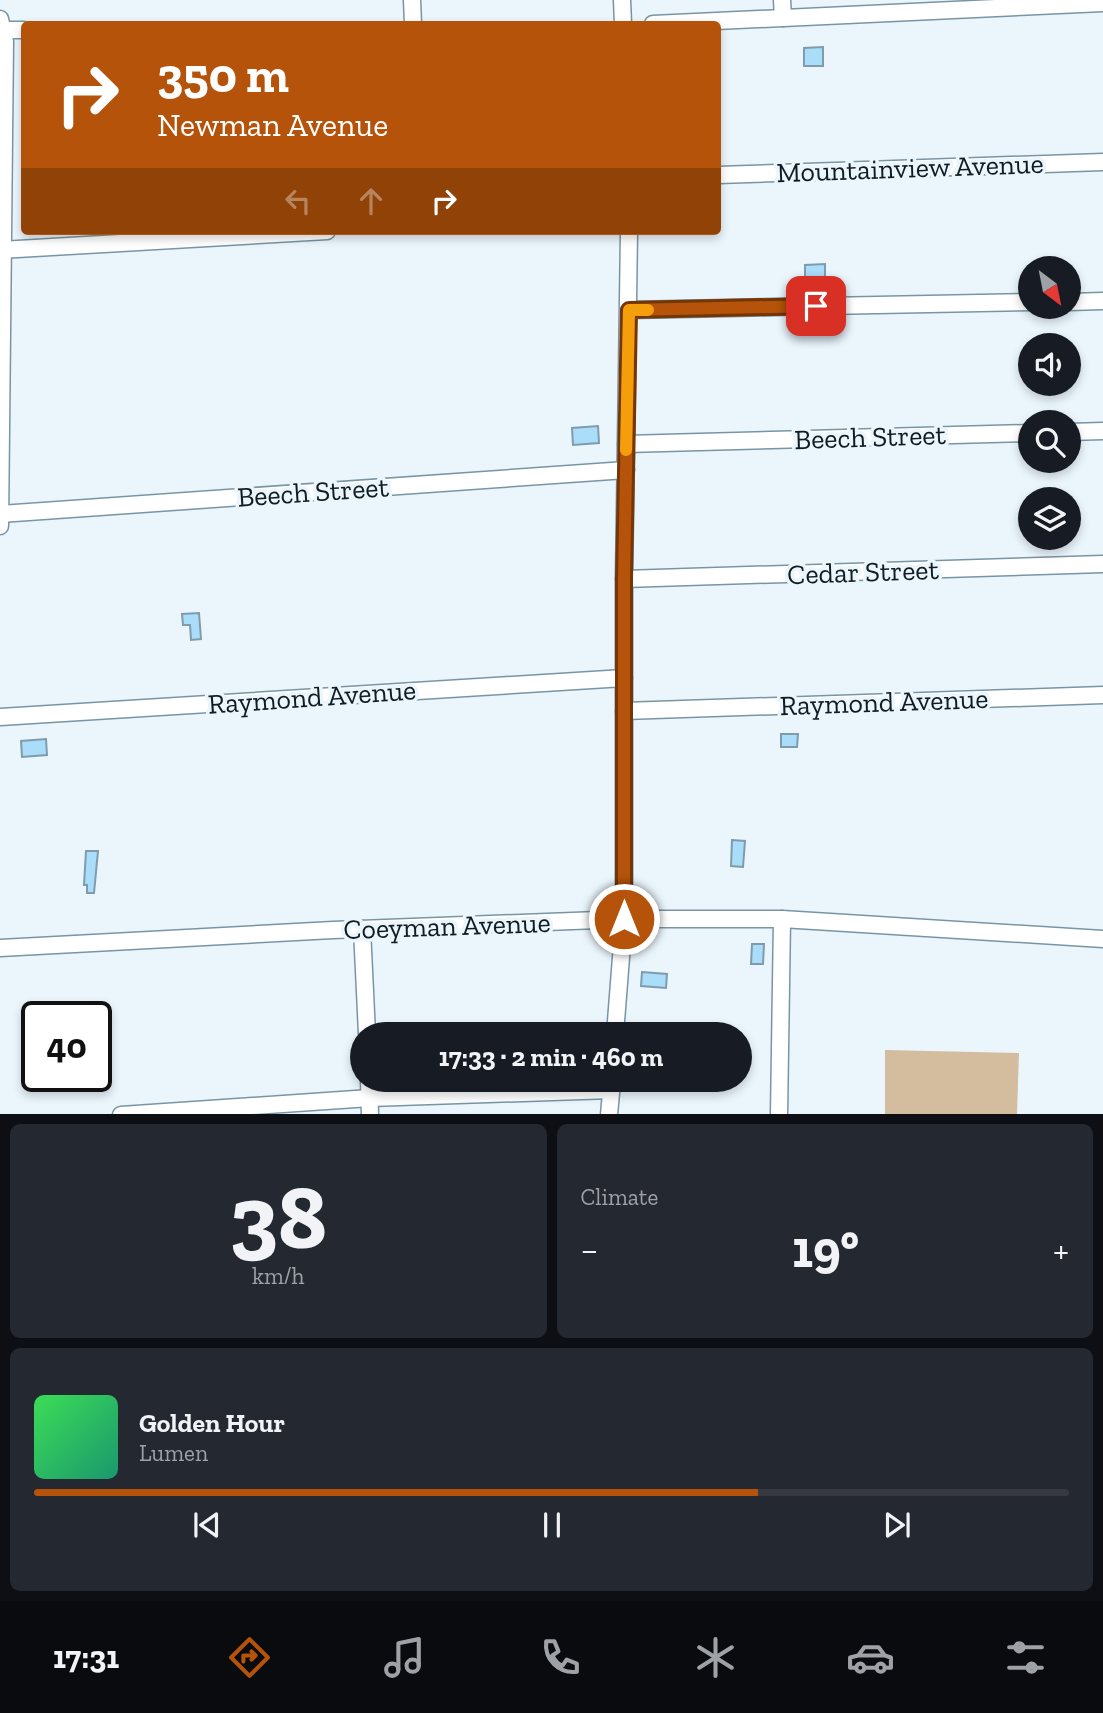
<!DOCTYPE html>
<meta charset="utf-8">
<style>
body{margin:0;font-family:"Zilla Slab",serif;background:#242831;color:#f1f3f6;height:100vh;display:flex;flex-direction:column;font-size:26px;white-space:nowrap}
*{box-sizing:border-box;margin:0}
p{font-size:23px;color:#9ea1a6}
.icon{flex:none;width:38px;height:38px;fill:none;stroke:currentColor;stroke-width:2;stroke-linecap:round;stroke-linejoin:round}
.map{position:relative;height:1114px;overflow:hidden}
.panel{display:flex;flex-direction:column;gap:10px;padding:10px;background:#0d0f14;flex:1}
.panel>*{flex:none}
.guide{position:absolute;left:21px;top:21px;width:700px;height:214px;border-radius:7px;box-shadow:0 4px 10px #0003;background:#b45309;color:#fff;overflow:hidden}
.needle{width:46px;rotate:148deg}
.controls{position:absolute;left:1018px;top:256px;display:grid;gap:14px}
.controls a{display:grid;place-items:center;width:63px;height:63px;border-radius:50%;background:#171b24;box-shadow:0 4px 10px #0003;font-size:35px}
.speed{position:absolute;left:21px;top:1001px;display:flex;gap:14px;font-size:35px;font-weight:700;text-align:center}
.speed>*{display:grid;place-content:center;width:91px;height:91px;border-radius:50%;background:#171b24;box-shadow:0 4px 10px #0003;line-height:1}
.speed .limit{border:4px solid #111;border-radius:10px;background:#fff;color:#111}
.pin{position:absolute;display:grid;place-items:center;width:60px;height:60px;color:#fff;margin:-30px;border-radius:14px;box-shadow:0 4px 10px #0006}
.me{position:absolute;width:77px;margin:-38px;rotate:0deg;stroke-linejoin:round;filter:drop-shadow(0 0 5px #0008)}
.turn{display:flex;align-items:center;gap:24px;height:147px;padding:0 21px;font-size:32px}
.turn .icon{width:91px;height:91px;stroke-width:2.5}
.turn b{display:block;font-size:49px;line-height:60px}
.lanes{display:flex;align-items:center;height:66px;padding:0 21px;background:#0003;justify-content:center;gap:35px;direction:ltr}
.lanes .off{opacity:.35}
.big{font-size:52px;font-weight:700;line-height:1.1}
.panel .widget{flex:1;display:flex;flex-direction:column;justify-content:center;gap:10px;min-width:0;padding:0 24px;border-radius:10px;background:#242831}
.panel .dial{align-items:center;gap:0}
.dial b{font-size:91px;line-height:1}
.song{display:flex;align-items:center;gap:21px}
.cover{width:84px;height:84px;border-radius:10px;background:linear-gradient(135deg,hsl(130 70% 55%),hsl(160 70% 35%))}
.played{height:7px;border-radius:4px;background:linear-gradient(90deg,#b45309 70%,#363941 70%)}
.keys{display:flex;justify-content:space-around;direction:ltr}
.heat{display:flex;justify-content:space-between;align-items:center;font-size:38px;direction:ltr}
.panel .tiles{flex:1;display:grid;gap:10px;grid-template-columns:1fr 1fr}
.widget:last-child{grid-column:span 2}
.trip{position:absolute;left:350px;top:1022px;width:402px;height:70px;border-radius:35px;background:#171b24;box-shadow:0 4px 10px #0003;font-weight:700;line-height:70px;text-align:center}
.dock{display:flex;height:112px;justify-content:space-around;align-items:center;background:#090b0e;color:#9ea1a6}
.dock .icon{width:49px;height:49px}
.dock .active{color:#b45309}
.dock b{font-size:32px;color:#f1f3f6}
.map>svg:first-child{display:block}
.green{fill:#d4bc9e}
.building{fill:#a9ddf9;stroke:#809cac;stroke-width:2}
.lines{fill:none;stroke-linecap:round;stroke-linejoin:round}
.minor-casing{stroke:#7995a4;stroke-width:19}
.minor{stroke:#fff;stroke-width:16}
.route-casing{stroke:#753606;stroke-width:18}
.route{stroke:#b45309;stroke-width:12}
.slow{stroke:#f59e0b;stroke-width:12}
.labels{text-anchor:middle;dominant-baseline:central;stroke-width:7;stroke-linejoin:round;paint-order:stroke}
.street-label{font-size:28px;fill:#111b21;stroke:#eaf5fc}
</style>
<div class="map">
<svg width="1103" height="1115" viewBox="0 0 1103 1115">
<rect width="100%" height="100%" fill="#eaf5fc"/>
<path class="green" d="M885,1050L1019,1053L1017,1114H885Z"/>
<g class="building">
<path d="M823,47V66H804V48Z"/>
<path d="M825,264V278L805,279V265Z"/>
<path d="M598,426L599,443L573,445L572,428Z"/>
<path d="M199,613L201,639L191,640L190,625H183L182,614Z"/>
<path d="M781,734H798L797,747H781Z"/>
<path d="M46,739L47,755L22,757L21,741Z"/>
<path d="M732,840L745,841L743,867L731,866Z"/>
<path d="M86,851H98L94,893H87V885H84Z"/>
<path d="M752,944H764L763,964H751Z"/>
<path d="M642,972L667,974L666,988L641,986Z"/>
</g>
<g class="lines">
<g class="minor-casing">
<g id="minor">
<path d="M412,0L413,24"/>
<path d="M622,0L623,24"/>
<path d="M782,0L783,18"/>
<path d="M0,19L5,42L0,526"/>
<path d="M653,24L1103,3"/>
<path d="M5,30H24"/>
<path d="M718,175L1103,162"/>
<path d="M0,250L327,231"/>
<path d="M1069,302L1103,301"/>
<path d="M629,310L1031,302"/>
<path d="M1069,432L1103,431"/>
<path d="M626,444L1031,433"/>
<path d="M0,514L626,470"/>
<path d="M624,579L1103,564"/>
<path d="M624,711L1103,695"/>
<path d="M0,717L624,678"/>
<path d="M362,929L367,1034"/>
<path d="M0,948L333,930L624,919H782L1103,939"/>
<path d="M615,1034L624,919V579L629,231"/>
<path d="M369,1080L370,1115"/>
<path d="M121,1115L370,1098L611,1090"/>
<path d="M609,1115L612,1082"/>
<path d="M779,1115L782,919"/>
</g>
</g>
<use href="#minor" class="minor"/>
</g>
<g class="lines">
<g class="route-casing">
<path id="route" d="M624,919V579L629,310L816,306"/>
</g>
<use href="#route" class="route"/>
<path class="slow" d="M626,450L629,310H648"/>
</g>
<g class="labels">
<g class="street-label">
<text transform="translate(910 168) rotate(-2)">Mountainview Avenue</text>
<text transform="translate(870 437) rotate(-2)">Beech Street</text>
<text transform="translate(313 492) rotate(-4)">Beech Street</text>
<text transform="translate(863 572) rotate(-2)">Cedar Street</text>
<text transform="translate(312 697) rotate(-4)">Raymond Avenue</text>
<text transform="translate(884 702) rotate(-2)">Raymond Avenue</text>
<text transform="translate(447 926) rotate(-2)">Coeyman Avenue</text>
</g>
</g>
</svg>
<div class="controls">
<a><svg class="needle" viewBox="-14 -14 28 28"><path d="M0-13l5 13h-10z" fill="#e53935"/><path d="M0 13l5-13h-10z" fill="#9ea1a6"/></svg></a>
<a><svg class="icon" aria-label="sound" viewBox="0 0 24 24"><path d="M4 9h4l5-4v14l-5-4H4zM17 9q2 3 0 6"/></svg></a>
<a><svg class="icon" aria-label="search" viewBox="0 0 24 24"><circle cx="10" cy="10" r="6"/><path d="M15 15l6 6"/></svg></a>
<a><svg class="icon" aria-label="layers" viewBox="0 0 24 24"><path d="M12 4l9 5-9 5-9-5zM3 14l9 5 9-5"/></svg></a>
</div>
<div class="speed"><div class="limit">40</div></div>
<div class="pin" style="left:816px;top:306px;background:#d93025"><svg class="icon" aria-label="arrive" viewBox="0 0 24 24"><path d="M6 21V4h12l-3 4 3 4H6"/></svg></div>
<svg class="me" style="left:624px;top:919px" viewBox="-20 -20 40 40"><circle r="17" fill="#b45309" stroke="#fff" stroke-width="3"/><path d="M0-11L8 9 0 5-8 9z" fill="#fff"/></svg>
<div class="trip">17:33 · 2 min · 460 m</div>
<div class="guide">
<div class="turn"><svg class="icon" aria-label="right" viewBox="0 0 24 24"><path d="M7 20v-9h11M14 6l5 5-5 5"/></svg><div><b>350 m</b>Newman Avenue</div></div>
<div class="lanes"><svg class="icon off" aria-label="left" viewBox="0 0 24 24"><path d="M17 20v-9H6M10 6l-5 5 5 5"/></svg><svg class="icon off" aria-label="ahead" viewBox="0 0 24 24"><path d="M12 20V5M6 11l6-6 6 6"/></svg><svg class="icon" aria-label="right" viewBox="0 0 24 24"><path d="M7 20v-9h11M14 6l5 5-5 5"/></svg></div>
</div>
</div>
<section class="panel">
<div class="tiles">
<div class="widget dial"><b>38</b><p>km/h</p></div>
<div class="widget"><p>Climate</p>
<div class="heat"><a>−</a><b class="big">19°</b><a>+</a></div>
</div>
<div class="widget">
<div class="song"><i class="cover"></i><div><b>Golden Hour</b><p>Lumen</p></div></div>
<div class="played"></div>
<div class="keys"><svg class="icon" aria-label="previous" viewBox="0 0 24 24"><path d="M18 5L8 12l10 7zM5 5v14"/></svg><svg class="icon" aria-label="pause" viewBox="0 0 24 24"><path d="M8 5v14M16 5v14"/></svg><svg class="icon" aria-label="next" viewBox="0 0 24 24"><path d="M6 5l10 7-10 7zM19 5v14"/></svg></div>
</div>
</div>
</section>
<nav class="dock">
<b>17:31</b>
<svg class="icon active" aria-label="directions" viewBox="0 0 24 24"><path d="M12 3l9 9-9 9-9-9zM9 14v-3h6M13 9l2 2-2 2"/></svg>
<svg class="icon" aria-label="music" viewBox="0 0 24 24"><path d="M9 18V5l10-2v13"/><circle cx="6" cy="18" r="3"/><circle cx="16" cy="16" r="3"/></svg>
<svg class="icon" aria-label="phone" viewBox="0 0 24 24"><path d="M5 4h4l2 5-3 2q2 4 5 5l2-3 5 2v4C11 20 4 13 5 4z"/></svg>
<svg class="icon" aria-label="climate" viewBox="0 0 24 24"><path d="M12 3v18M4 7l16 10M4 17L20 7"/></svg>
<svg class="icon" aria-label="car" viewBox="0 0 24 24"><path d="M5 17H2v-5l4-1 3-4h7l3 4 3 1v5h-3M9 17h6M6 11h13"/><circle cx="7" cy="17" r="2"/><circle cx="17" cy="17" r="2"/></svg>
<svg class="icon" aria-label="filters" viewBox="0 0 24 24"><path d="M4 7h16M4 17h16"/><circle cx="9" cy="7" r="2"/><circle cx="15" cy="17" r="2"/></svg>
</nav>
